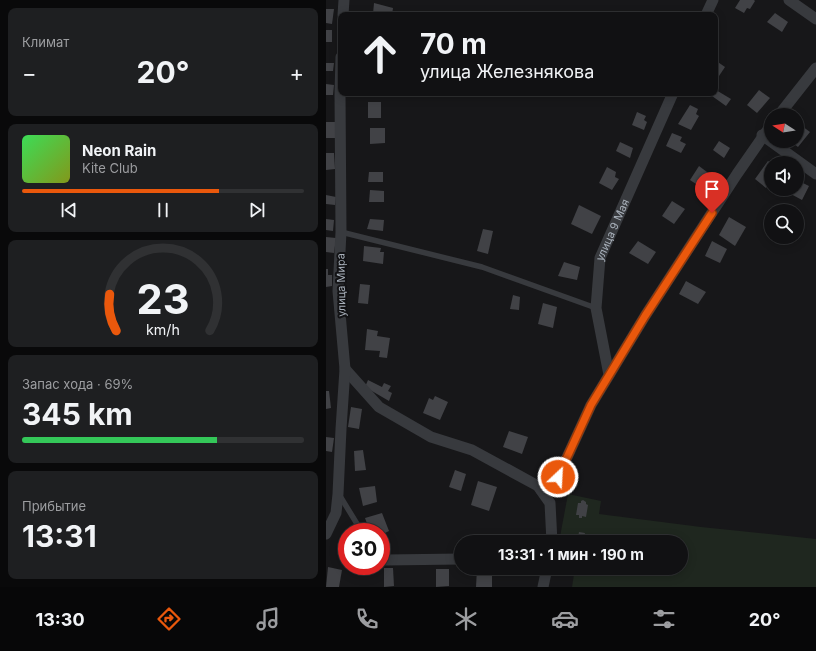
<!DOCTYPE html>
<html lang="ru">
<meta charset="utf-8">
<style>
body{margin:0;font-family:Inter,sans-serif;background:#1e1f21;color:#f1f3f6;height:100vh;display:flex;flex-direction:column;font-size:15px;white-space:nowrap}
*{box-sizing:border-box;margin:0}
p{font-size:13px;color:#9c9da0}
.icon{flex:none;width:22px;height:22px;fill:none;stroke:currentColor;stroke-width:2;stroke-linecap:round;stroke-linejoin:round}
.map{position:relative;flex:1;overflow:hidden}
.drawer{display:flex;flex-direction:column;gap:8px;padding:8px;background:#09090a;width:326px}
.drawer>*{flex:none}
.top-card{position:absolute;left:12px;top:12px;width:380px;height:84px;border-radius:8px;box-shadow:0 2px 10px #0003,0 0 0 1px #303133;background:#111113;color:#f1f3f6;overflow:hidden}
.needle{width:26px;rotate:282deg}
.controls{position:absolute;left:438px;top:108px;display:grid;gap:8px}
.controls a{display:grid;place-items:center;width:40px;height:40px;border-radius:50%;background:#111113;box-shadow:0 2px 10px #0003,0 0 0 1px #303133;font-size:20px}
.speed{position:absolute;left:12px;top:523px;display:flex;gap:8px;font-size:20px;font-weight:700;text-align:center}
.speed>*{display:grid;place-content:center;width:52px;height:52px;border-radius:50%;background:#111113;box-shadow:0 2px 10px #0003,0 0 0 1px #303133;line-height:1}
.speed .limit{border:6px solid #d22;background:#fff;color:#111}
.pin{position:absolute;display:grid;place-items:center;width:34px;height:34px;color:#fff;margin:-41px -17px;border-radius:50% 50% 50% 0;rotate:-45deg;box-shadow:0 0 4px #0007}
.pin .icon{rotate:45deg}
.me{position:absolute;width:44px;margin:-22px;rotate:25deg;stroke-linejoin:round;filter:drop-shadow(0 0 3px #0008)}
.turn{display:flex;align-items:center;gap:14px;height:84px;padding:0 16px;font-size:18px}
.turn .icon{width:52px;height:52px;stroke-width:2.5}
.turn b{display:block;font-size:28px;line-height:34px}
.big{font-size:30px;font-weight:700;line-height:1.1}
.drawer .widget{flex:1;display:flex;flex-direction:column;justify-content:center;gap:6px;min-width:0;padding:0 14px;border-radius:8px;background:#1e1f21}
.drawer .dial{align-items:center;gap:0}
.dial svg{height:104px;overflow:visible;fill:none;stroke:#303133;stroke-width:7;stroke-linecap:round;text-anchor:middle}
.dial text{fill:#f1f3f6;stroke:none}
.song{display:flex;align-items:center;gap:12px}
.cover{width:48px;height:48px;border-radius:6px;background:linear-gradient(135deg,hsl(130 70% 55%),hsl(70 70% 35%))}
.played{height:4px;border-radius:2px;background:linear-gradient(90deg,#ea580c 70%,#303133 70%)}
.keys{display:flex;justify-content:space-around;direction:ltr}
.heat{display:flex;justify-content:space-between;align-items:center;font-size:22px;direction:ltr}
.charge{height:6px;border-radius:3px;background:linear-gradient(90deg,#34c759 69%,#303133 0)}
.trip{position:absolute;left:128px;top:535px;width:234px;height:40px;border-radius:20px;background:#111113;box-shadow:0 2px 10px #0003,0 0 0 1px #303133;font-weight:700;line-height:40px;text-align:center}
.menu{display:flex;height:64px;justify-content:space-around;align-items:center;background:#070708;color:#9c9da0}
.menu .icon{width:28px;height:28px}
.menu .on{color:#ea580c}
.menu b{font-size:18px;color:#f1f3f6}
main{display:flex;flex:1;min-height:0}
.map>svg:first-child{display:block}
.green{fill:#1f271f}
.building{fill:#414246}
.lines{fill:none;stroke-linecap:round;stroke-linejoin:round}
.service{stroke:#383a3e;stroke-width:5.5}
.minor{stroke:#383a3e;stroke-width:11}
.route-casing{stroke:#983908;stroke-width:10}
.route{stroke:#ea580c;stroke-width:7}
.labels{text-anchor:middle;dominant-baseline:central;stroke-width:4;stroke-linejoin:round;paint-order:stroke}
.street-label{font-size:11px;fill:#a8b0ba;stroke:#121214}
</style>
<main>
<section class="drawer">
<div class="widget"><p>Климат</p>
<div class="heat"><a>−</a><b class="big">20°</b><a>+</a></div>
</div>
<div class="widget">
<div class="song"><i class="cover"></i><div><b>Neon Rain</b><p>Kite Club</p></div></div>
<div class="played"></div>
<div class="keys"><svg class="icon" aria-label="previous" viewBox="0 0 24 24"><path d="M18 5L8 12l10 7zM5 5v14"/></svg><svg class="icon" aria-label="pause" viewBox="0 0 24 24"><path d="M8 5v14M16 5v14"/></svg><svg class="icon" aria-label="next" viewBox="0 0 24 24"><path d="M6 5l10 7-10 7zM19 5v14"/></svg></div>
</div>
<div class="widget dial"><svg viewBox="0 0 100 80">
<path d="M14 69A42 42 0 1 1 86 69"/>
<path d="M14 69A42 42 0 0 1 9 41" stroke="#ea580c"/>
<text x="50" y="56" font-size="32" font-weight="700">23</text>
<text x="50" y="72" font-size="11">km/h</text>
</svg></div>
<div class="widget"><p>Запас хода · 69%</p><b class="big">345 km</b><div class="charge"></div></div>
<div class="widget"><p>Прибытие</p><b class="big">13:31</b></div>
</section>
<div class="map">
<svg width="490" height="587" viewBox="0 0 490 587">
<rect width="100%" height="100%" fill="#171719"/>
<path class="green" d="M242,494L275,501L273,514L375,527L490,539V587H246L249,568H355V542H233Z"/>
<g class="building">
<path d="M414,0H428L429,1L424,9L421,8L418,13L409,8Z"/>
<path d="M48,3L67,8L66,15L47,14Z"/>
<path d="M0,9H8L6,24L0,23Z"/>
<path d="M449,13L462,22L456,32L441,22Z"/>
<rect x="0" y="30" width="6" height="12"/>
<path d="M389,60L399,67L389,82Z"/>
<path d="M0,63H8L7,71H0Z"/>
<path d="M0,84L8,85L7,95H0Z"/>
<path d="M390,90L405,99L400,106L386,96Z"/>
<path d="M433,90L444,98L431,113L421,105Z"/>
<rect x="42" y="102" width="13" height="16"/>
<path d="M364,105L372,109L370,114L373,116L365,130L352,124Z"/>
<path d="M311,112L320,116L318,120L321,122L318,130L306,125Z"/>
<path d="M0,122H10L9,138H0Z"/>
<path d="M476,126L484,132L472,147L464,141H471V131L472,132Z"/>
<path d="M44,128H59V143L44,144Z"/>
<path d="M346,133L356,137L354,141L360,144L355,153L340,146Z"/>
<path d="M393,141L404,148L398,158L387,150Z"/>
<path d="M294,142L307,148L304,158L290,151Z"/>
<path d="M0,153H8L9,169L0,170Z"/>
<path d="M442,161L445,163V180L440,188L429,179Z"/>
<path d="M373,166L385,175L376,188L364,180Z"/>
<path d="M281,167L290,172L289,177L293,179L286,190L273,183Z"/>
<path d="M43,172H57V182H42Z"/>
<path d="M471,180L483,186L476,200L463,193L465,189H471Z"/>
<path d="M44,190L58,191V202H43Z"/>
<path d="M0,195L10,197L9,205L0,204Z"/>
<path d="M346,201L359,209L348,224L336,216Z"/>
<path d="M253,205L275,216L266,234L245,224Z"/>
<path d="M403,217L420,227L409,246L393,235Z"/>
<path d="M0,219L8,220L7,231L0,230Z"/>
<path d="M44,219L58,220L57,231L41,229Z"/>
<path d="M157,229L167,231L162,254L151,251Z"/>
<path d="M0,237L10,238L8,253L0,252Z"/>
<path d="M312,241L330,252L322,264L303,253Z"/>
<path d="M386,241L401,249L394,263L379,256Z"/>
<path d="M38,246L55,248L54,252H58L57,264L37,261Z"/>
<path d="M238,262L254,267L251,280L232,276Z"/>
<path d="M0,269H2V275H6V286L0,287Z"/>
<path d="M360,281L380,292L372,304L353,294Z"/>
<path d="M34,284L44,285L42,304L32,303Z"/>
<path d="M187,295L194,297L193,310L184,309Z"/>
<path d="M217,303L231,307L227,328L212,324Z"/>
<path d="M41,329L52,331L51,336L64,338L61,358L53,357L54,351L39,350Z"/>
<path d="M42,380L56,387L58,383L65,386L62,391L66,393L63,401L39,387Z"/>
<path d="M0,391H3L5,408L0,409Z"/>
<path d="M109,396L122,402L114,420L97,413L103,398L107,400Z"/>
<path d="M25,407L36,409L33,429L22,427Z"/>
<path d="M183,431L202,437L196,454L177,447Z"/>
<path d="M0,437L8,438L6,452L0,451Z"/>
<path d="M37,450L40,470L29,471L28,451Z"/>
<path d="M129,470L140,474L135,491L123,487Z"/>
<path d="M152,481L171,487L163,511L145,505Z"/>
<path d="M49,486L51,502L37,506L33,488Z"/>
<path d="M257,500L260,502V504L262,505L260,517L256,516V518H253V515H250L252,503H255V501Z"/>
<path d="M56,513L63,531L55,535V532H44L39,518Z"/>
<path d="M253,532L259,533L257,542H251Z"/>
<path d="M2,567L16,570L13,587H0Z"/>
<path d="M58,568H67L68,586L58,587Z"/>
<path d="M151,568H173V574L166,573V587H150Z"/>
<path d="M110,569H123V586L110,587Z"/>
</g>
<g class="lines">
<g class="service">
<path d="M15,232L156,267L270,308"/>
<path d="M14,496L36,532"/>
</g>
<g class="minor">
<path d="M463,0L490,19"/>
<path d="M17,15L18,0"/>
<path d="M380,15L387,0"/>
<path d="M453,115L490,68"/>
<path d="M436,135L490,174"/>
<path d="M19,369L53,407L105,437L146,450L212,486L224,503L226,542"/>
<path id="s1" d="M283,375L270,308L274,258L347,93"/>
<path d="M215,490L232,477L265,405L319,316L411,174L445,125"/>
<path d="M0,534L10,513L12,494L15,429L19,369L12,291L15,232L14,93L15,57"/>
<path d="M60,560L135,559"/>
<path d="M217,587L221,568"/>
</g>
</g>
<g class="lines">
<g class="route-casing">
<path id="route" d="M232,477L265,405L319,316L386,213"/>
</g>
<use href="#route" class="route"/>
</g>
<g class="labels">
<g class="street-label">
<text stroke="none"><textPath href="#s1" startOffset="149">улица 9 Мая</textPath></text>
<text transform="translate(15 285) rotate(-91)">улица Мира</text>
</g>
</g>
</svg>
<div class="controls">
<a><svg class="needle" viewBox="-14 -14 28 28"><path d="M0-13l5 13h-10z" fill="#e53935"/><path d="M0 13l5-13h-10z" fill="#9c9da0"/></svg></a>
<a><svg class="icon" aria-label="sound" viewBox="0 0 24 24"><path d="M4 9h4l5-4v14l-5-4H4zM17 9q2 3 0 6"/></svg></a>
<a><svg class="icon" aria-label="search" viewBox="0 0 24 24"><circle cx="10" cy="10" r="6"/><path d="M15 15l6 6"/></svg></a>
</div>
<div class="speed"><div class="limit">30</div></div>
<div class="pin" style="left:386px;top:213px;background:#d93025"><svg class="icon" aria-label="arrive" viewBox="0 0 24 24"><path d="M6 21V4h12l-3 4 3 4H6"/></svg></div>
<svg class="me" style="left:232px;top:477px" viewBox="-20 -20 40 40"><circle r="17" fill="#ea580c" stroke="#fff" stroke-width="3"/><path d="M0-11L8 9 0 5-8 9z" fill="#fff"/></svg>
<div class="trip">13:31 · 1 мин · 190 m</div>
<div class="top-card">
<div class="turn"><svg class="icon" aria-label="ahead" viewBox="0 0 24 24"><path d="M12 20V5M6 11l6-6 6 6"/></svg><div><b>70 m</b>улица Железнякова</div></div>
</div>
</div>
</main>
<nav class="menu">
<b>13:30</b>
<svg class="icon on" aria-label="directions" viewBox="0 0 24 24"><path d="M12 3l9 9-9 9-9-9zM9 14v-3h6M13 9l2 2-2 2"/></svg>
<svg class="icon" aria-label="music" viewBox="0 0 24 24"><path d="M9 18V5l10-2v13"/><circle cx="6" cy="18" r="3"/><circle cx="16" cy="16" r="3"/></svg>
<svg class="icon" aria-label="phone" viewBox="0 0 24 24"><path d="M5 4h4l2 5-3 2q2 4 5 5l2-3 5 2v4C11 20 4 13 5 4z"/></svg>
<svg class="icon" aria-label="climate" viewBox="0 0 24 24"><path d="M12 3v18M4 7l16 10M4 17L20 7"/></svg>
<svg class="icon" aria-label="car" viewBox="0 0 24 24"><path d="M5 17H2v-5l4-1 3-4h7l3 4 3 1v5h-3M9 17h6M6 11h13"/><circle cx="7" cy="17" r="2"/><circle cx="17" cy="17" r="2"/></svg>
<svg class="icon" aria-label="filters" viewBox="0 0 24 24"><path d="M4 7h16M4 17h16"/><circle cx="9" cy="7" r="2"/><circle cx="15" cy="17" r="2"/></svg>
<b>20°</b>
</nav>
